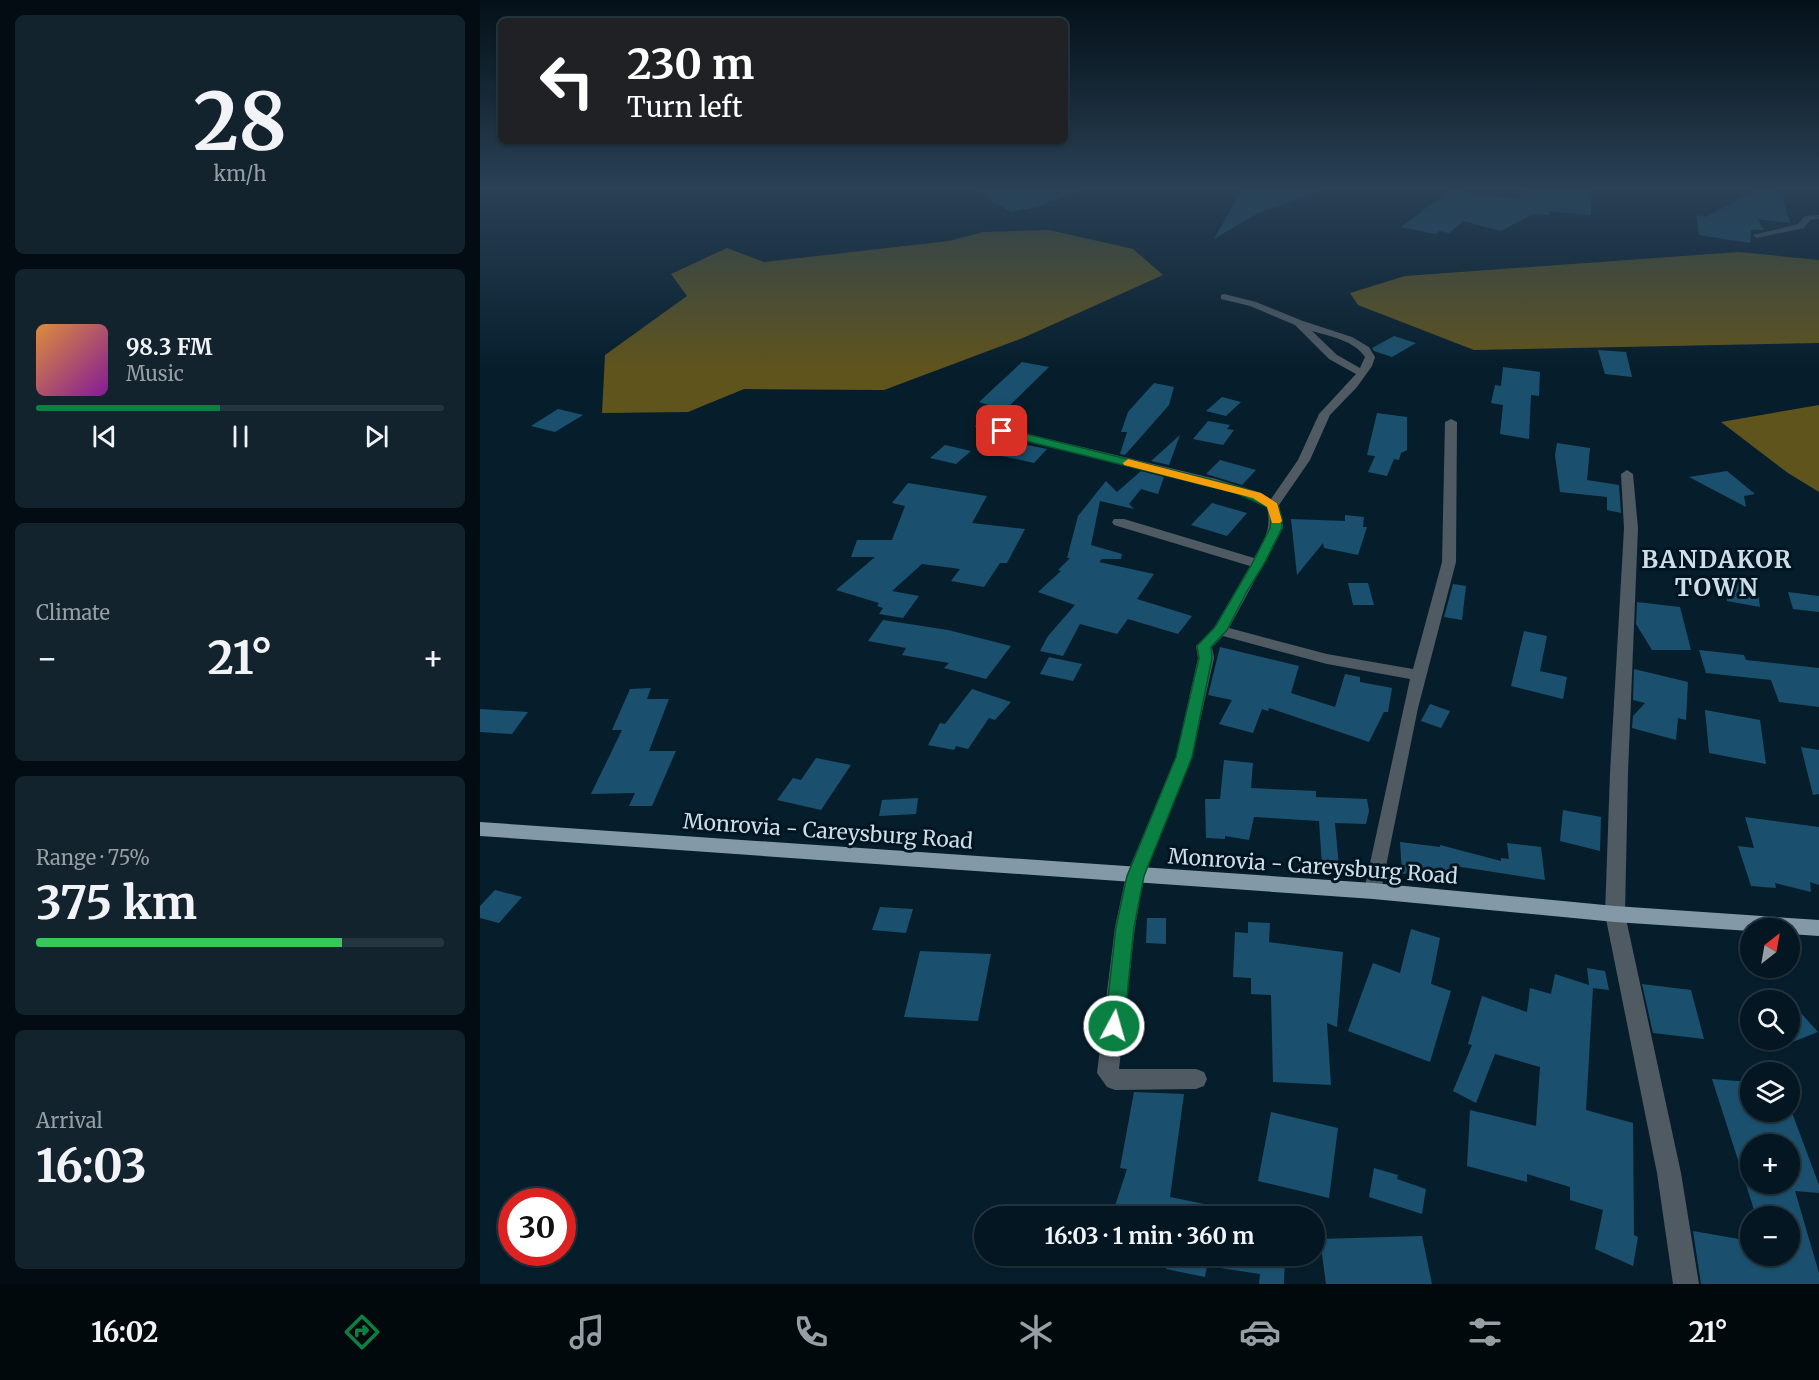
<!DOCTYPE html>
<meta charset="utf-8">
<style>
body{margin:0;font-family:Merriweather,serif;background:#12232e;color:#f1f3f6;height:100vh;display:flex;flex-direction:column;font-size:22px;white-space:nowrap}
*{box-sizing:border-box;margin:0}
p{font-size:20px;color:#979fa5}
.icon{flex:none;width:33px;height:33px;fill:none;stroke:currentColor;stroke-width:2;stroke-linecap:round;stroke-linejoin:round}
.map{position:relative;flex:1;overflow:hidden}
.side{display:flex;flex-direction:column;gap:15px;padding:15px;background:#020c12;width:480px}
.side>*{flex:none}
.hud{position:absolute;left:18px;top:18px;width:570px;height:126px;border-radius:9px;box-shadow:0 2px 4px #0004,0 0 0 2px #25353f;background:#202124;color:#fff;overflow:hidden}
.needle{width:39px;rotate:31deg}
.controls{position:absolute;left:1260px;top:918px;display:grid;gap:12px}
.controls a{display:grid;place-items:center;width:60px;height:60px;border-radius:50%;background:#041621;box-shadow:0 2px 4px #0004,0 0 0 2px #25353f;font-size:30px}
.speed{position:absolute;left:18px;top:1188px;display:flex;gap:12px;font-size:30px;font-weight:700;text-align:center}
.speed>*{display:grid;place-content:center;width:78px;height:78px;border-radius:50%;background:#041621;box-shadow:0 2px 4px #0004,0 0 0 2px #25353f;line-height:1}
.speed .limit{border:9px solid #d22;background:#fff;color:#111}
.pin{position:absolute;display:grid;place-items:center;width:51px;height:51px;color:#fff;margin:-26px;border-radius:12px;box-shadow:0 3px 9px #0006}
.me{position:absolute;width:66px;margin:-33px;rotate:6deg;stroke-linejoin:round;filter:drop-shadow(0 0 4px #0008)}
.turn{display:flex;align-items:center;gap:21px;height:126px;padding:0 30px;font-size:27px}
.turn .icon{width:78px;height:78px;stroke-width:2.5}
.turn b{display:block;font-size:42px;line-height:51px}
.big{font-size:45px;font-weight:700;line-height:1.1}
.side .widget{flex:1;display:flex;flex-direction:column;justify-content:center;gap:9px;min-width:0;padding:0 21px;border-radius:9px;background:#12232e}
.side .dial{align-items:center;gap:0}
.dial b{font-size:78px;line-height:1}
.song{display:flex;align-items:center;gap:18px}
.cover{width:72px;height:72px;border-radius:9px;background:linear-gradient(135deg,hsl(30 70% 55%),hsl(290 70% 35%))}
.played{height:6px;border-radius:3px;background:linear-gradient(90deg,#0b8043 45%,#25353f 45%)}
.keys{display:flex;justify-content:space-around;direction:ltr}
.heat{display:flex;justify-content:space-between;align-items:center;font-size:33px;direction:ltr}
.charge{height:9px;border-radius:4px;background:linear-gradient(90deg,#34c759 75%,#25353f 0)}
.trip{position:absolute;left:494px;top:1206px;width:351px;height:60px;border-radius:30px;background:#041621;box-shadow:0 2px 4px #0004,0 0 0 2px #25353f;font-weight:700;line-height:60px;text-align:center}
.tab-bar{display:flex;height:96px;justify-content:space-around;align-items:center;background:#02090d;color:#979fa5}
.tab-bar .icon{width:42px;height:42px}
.tab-bar .on{color:#0b8043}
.tab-bar b{font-size:27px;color:#f1f3f6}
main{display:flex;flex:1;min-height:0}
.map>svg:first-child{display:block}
.forest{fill:#60541d}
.building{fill:#1a506d;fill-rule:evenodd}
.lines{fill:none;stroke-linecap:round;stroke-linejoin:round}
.minor{fill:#4f5a62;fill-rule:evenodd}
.major{fill:#8399a8;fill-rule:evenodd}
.route{fill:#0b8043;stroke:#07532c;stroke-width:1.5}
.slow{fill:#f59e0b}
.labels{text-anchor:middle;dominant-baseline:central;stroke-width:6;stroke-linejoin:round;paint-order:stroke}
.near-street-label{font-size:21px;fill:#cfdde6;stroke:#001522}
.district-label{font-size:24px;font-weight:bold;letter-spacing:1.5px;fill:#cfdde6;stroke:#001522}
</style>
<main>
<section class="side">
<div class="widget dial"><b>28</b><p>km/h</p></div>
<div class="widget">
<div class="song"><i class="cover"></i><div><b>98.3 FM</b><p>Music</p></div></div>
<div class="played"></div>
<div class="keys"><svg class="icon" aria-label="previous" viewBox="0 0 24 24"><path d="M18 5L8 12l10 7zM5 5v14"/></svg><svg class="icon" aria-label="pause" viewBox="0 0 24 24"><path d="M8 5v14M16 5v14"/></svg><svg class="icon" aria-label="next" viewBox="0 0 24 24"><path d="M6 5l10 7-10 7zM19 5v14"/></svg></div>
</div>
<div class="widget"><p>Climate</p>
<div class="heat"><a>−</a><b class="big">21°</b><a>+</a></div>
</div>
<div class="widget"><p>Range · 75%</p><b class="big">375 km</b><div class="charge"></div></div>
<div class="widget"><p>Arrival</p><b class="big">16:03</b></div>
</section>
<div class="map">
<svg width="1339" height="1284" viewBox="0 0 1339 1284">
<rect width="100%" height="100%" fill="#061e2c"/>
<g class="forest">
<path d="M569,230L653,249L683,275L545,337L404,390L264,389L208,412L122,413L125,355L207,296L191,274L247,248L284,262L469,241L504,232Z"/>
<path d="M1259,252L1339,260V343L994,350L878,305L870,293L925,276Z"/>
<path d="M1339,405V492L1308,473L1241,422Z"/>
</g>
<g class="building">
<path d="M491,189H598V192L565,203L567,204L531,212Z"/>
<path d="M762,189H840L841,191L778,213L734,239Z"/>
<path d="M1042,189H1111V215L1069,211V215L1053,214L1021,231L983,221L969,233L959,231L955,234L921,227L971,190L1041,199Z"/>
<path d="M1279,189H1297L1298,192H1301L1310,223L1277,219L1284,230H1271L1270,243L1219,235L1216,215L1225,217Z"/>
<path d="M914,336L936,343L912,357L894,351L892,348Z"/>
<path d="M1118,350L1146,352L1152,377L1125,374Z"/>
<path d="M542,362L569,367L525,410L499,402Z"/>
<path d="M1023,367L1060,372L1059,396L1051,395L1049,439L1020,434L1023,405L1011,403L1015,385L1021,386Z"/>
<path d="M674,383L694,387L689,405L645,455L640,454L647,432H641L648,412Z"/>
<path d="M742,397L761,402L746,416L726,411Z"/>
<path d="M78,409L103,415L75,432L51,426Z"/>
<path d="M897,413L927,417V450L921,453L919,460L914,459L907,476L888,472L895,456L887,455Z"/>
<path d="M728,421L750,425L747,429L754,430L743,445L713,439Z"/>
<path d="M700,435L689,465L671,461Z"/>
<path d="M517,439L567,449L554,463L503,452Z"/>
<path d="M1077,443L1110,448L1107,480L1139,485L1141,513L1127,510V497L1080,492L1075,455Z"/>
<path d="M465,445L491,451L476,464L450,458Z"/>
<path d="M740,460L776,470L762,485L726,474Z"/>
<path d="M661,471L684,477L678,494L661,489L649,504L654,509L620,501L611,545L642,554L641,559H622L619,562L674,574L657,599L712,616L698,634L648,619L637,634L600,624L583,656L560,651L568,636L595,605L558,592L581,571L578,570L590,558H587L598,516L626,481L637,492Z"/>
<path d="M1247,471L1275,494L1264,496L1266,507L1209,477Z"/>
<path d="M428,483L507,496L492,523L545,529L527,563H520L504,587L471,581L480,569L442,564L412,591L439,596L423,618L399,614L403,608L397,606L399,603L356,590L395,557H371L377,540H412L425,506L412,503Z"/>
<path d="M732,503L767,513L747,536L711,525Z"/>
<path d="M865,515L884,517L883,527H887L878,555L844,548L843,543L817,575L811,519L865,521Z"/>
<path d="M1245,580L1277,585L1280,607L1247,601Z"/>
<path d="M868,583H888L894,605H873Z"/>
<path d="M973,584L986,586L982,620L964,617Z"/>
<path d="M1308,592L1339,596V612L1313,609Z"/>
<path d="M1157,602L1200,607L1211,650H1172L1156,624Z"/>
<path d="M403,620L468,630L531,646L506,679L464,668L469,663L422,655L426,648L388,641Z"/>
<path d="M1044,631L1067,636L1060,671L1087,677L1083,699L1031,686Z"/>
<path d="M740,647L819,666L811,693L855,707L865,674L880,677V682L912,688L908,712H904L889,742L789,708L788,711L782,709L773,733L739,724L752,700L728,695Z"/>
<path d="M1219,650L1264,655L1266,660L1339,668V707L1299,702L1291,680L1226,673Z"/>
<path d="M569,657L602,664L593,681L560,674Z"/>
<path d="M1154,669L1208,682L1206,720L1198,718L1196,740L1152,728L1153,716L1165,703L1153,700Z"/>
<path d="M171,688L167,699H189L169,751H196L172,806H149L155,793L111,794L142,730H132L150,689Z"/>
<path d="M492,689L531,702L515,720L509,718L488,749L476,746L474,750L448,745L460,723L465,724Z"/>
<path d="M950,704L970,711L961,728L941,721Z"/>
<path d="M0,709L48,712L32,734L0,732Z"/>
<path d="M1225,710L1280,720L1286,764L1229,753Z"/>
<path d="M1321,747L1339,750V794L1333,795Z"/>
<path d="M336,758L371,765L341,810L297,800L313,778L321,780Z"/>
<path d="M744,760L773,763L771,788L836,791V797L887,799L889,811L886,824L855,823L859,867L842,866L839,821L774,817L769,840L745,836V839L726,838L725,799H740Z"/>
<path d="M438,798L436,814L399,816L402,800Z"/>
<path d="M1083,810L1121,817L1120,851L1080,841Z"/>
<path d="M1265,817L1339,827V885L1330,882L1331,892L1295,883L1296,888L1271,886L1258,846L1274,848Z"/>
<path d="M920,842L960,847V845L1021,861V858L1029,859L1027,843L1061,847L1065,880L975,866L968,883L931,877V873L922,874Z"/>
<path d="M711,853H734L735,869L713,868Z"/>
<path d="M15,890L42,897L19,923L0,918V906Z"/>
<path d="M400,907L433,909L426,933L392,930Z"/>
<path d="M667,918H686V944L666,943Z"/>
<path d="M768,922L790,923L789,942L863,952L857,1027L847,1023L851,1085L793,1082L791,995L771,994V978L753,977L755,932L768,933Z"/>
<path d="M931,929L960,938L951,984L971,991L950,1062L868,1031L893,963L920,973Z"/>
<path d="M440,951L511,954L498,1021L424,1017Z"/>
<path d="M1107,968L1125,971L1129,990L1113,988L1106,1110L1153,1123L1154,1235L1158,1237L1153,1266L1115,1249L1123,1210L1090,1200V1187L1047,1174V1182L987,1166L990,1110L1056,1126L1060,1067L1015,1054L996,1103L973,1091L992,1045L988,1044L1002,996L1047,1012L1050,988L1071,994L1075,974L1109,985Z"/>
<path d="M1162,984L1211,990L1224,1039L1173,1033Z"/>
<path d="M1310,1001L1338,1032L1310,1043Z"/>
<path d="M1232,1079L1270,1082V1112L1311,1110L1339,1185V1193L1315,1191L1339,1273V1284H1221L1213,1231L1270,1241V1256H1310V1216H1276ZM1270,1144H1310V1184H1270Z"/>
<path d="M654,1092L704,1094L690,1197L749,1209V1216H657L634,1209L647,1169L640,1168Z"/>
<path d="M791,1112L858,1128L849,1198L778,1181Z"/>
<path d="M894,1168L918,1175L917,1179L946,1189L942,1214L889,1197Z"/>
<path d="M942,1236L952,1284H846L840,1239Z"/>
<path d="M688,1256H805L804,1284H779L780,1274L727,1266L725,1277L686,1269Z"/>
</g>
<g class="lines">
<g class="minor">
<path d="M1339,215V219L1330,220L1324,228L1277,238L1273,235L1318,224L1325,216Z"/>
<path d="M744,294L776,302L823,321L872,337L889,347L895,357L892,366L877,387L850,415L830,460L799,505L803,528L749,628L847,654L933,669L962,562L965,422L971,419L977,422L976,562L938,708L900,896L893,899L886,896L884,891L930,679L847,664L743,636L732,647L734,658L712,757L664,876L655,927L639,1069H716L724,1072L727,1079L724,1086L716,1089L635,1090L627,1087L617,1073L635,927L646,876L696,757L718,658L716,646L734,628L770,566L634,525L632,522L634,519H644L774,558C784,539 792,530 787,507L773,499L728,485L497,428L495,426L501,423L736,479L781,493L791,499L818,460L839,414L876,374L849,359L815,325L770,306L741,299V295ZM832,331C850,336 875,341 885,357L880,368L857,355Z"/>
<path d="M1147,470L1153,474L1158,528L1148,773L1145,914L1201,1173L1219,1284H1193L1177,1173L1125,914L1130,773L1144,528L1141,474Z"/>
</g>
<path class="major" d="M0,822L893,883L1135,906L1339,920V936L1310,934V928H1270V931L1135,922L893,899L0,836Z"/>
</g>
<linearGradient id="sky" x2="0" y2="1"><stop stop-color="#031018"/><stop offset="0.51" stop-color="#2a4156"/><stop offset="1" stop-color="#2a4156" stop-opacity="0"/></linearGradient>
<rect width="1339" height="369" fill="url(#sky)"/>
<path class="route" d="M522,428L764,488L797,503L802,518V528L784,564L767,591L747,630L731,647L732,658L712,757L664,876L654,927L644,1026L641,1032L634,1034L628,1032L625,1026L636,927L647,876L696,757L719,658L717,646L735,627L772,564L790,528L791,518L787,507L756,493L518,434V429Z"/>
<path class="slow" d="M648,459L781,493L797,503L802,521L800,523H792L787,507L773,498L644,465L643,463Z"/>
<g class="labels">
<g class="near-street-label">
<text transform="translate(348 831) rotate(4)">Monrovia - Careysburg Road</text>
<text transform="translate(833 866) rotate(4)">Monrovia - Careysburg Road</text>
</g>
<g class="district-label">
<text x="1237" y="559">BANDAKOR<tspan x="1237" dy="28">TOWN</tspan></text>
</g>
</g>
</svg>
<div class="controls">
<a><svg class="needle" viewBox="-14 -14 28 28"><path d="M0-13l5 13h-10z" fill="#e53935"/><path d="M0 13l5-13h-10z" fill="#979fa5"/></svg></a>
<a><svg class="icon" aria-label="search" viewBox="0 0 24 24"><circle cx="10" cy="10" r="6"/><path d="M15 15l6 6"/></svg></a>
<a><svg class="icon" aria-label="layers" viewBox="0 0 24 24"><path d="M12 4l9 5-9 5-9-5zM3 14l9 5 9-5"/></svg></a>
<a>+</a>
<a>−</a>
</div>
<div class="speed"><div class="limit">30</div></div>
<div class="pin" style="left:522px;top:431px;background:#d93025"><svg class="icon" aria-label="arrive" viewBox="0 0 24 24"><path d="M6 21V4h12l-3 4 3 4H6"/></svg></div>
<svg class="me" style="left:634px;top:1026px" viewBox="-20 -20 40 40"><circle r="17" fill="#0b8043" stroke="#fff" stroke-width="3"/><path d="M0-11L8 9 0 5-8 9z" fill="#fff"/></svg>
<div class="trip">16:03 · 1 min · 360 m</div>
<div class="hud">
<div class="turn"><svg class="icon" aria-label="left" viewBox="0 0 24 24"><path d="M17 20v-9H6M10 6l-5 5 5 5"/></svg><div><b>230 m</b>Turn left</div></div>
</div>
</div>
</main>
<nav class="tab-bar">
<b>16:02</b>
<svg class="icon on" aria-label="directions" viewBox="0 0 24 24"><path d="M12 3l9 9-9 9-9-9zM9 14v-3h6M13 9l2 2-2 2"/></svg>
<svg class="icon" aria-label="music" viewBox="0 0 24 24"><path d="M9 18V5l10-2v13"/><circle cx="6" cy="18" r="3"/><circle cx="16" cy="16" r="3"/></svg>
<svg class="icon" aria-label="phone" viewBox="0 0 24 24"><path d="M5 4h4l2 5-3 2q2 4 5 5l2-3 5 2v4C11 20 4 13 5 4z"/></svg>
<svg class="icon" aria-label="climate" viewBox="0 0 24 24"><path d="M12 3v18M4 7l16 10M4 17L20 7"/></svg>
<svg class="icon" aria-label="car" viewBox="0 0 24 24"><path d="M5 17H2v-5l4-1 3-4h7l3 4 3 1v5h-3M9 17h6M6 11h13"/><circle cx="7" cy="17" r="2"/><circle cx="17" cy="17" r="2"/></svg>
<svg class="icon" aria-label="filters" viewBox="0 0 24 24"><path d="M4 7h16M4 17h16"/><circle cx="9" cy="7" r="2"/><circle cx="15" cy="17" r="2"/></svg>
<b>21°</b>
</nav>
